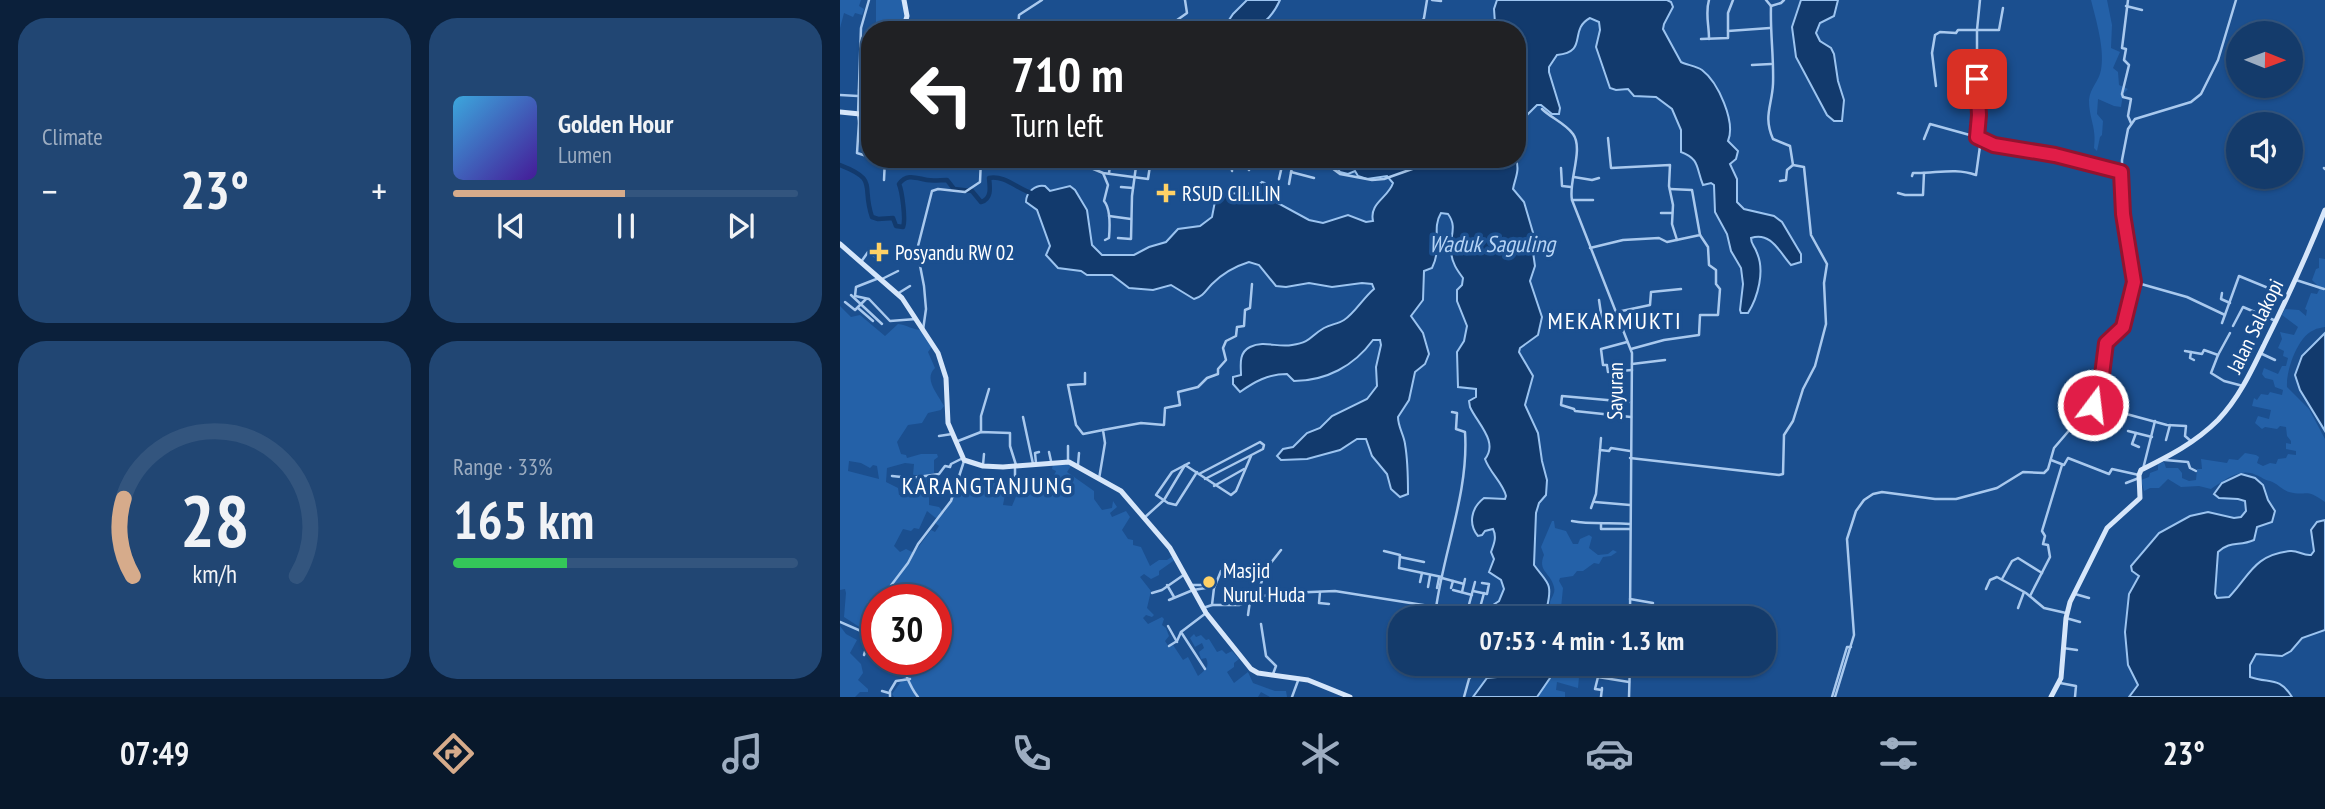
<!DOCTYPE html>
<meta charset="utf-8">
<style>
body{margin:0;font-family:"PT Sans Narrow",sans-serif;background:#214673;color:#f1f3f6;height:100vh;display:flex;flex-direction:column;font-size:26px;white-space:nowrap}
*{box-sizing:border-box;margin:0}
p{font-size:23px;color:#9dadc1}
.icon{flex:none;width:38px;height:38px;fill:none;stroke:currentColor;stroke-width:2;stroke-linecap:round;stroke-linejoin:round}
.map{position:relative;flex:1;overflow:hidden}
.side{display:flex;flex-direction:column;gap:18px;padding:18px;background:#0b203b;width:840px}
.side>*{flex:none}
.banner{position:absolute;left:21px;top:21px;width:665px;height:147px;border-radius:28px;box-shadow:0 2px 5px #0004,0 0 0 2px #33557e;background:#202124;color:#fff;overflow:hidden}
.needle{width:46px;rotate:91deg}
.buttons{position:absolute;left:1386px;top:21px;display:grid;gap:14px}
.buttons a{display:grid;place-items:center;width:77px;height:77px;border-radius:50%;background:#143b6b;box-shadow:0 2px 5px #0004,0 0 0 2px #33557e;font-size:35px}
.speed{position:absolute;left:21px;top:584px;display:flex;gap:14px;font-size:35px;font-weight:700;text-align:center}
.speed>*{display:grid;place-content:center;width:91px;height:91px;border-radius:50%;background:#143b6b;box-shadow:0 2px 5px #0004,0 0 0 2px #33557e;line-height:1}
.speed .limit{border:10px solid #d22;background:#fff;color:#111}
.pin{position:absolute;display:grid;place-items:center;width:60px;height:60px;color:#fff;margin:-30px;border-radius:14px;box-shadow:0 4px 10px #0006}
.me{position:absolute;width:77px;margin:-38px;rotate:15deg;stroke-linejoin:round;filter:drop-shadow(0 0 5px #0008)}
.turn{display:flex;align-items:center;gap:24px;height:147px;padding:0 35px;font-size:32px}
.turn .icon{width:91px;height:91px;stroke-width:2.5}
.turn b{display:block;font-size:49px;line-height:60px}
.big{font-size:52px;font-weight:700;line-height:1.1}
.side .widget{flex:1;display:flex;flex-direction:column;justify-content:center;gap:10px;min-width:0;padding:0 24px;border-radius:28px;background:#214673}
.side .dial{align-items:center;gap:0}
.dial svg{height:182px;overflow:visible;fill:none;stroke:#33557e;stroke-width:7;stroke-linecap:round;text-anchor:middle}
.dial text{fill:#f1f3f6;stroke:none}
.song{display:flex;align-items:center;gap:21px}
.cover{width:84px;height:84px;border-radius:10px;background:linear-gradient(135deg,hsl(200 70% 55%),hsl(260 70% 35%))}
.played{height:7px;border-radius:4px;background:linear-gradient(90deg,#d6ab8b 50%,#33557e 50%)}
.keys{display:flex;justify-content:space-around;direction:ltr}
.heat{display:flex;justify-content:space-between;align-items:center;font-size:38px;direction:ltr}
.charge{height:10px;border-radius:5px;background:linear-gradient(90deg,#34c759 33%,#33557e 0)}
.side .tiles{flex:1;display:grid;gap:18px;grid-template-columns:repeat(2,1fr)}
.trip{position:absolute;left:548px;top:606px;width:388px;height:70px;border-radius:28px;background:#143b6b;box-shadow:0 2px 5px #0004,0 0 0 2px #33557e;font-weight:700;line-height:70px;text-align:center}
.menu{display:flex;height:112px;justify-content:space-around;align-items:center;background:#08182b;color:#9dadc1}
.menu .icon{width:49px;height:49px}
.menu .on{color:#d6ab8b}
.menu b{font-size:32px;color:#f1f3f6}
main{display:flex;flex:1;min-height:0}
.map>svg:first-child{display:block}
.green{fill:#2461a8;fill-rule:evenodd}
.water{fill:#123a6d;stroke:#9cc4f0;stroke-width:2}
.lines{fill:none;stroke-linecap:round;stroke-linejoin:round}
.river{stroke:#123a6d;stroke-width:4.5}
.street{stroke:#a9c9ee;stroke-width:2.5}
.secondary{stroke:#d6e6fa;stroke-width:5}
.route-casing{stroke:#92132f;stroke-width:18}
.route{stroke:#e11d48;stroke-width:12}
.poi-dot{fill:#ffd166;stroke:#1b4f8f;stroke-width:2.5}
.labels{text-anchor:middle;dominant-baseline:central;stroke-width:7;stroke-linejoin:round;paint-order:stroke}
.poi-label{font-size:21px;fill:#fff;stroke:#1b4f8f;text-anchor:start}
.street-label{font-size:21px;fill:#fff;stroke:#1b4f8f}
.water-label{font-size:23px;font-style:italic;fill:#b5d3f5;stroke:#1b4f8f}
.quarter-label{font-size:24px;letter-spacing:2px;fill:#fff;stroke:#1b4f8f}
</style>
<main>
<section class="side">
<div class="tiles">
<div class="widget"><p>Climate</p>
<div class="heat"><a>−</a><b class="big">23°</b><a>+</a></div>
</div>
<div class="widget">
<div class="song"><i class="cover"></i><div><b>Golden Hour</b><p>Lumen</p></div></div>
<div class="played"></div>
<div class="keys"><svg class="icon" aria-label="previous" viewBox="0 0 24 24"><path d="M18 5L8 12l10 7zM5 5v14"/></svg><svg class="icon" aria-label="pause" viewBox="0 0 24 24"><path d="M8 5v14M16 5v14"/></svg><svg class="icon" aria-label="next" viewBox="0 0 24 24"><path d="M6 5l10 7-10 7zM19 5v14"/></svg></div>
</div>
<div class="widget dial"><svg viewBox="0 0 100 80">
<path d="M14 69A42 42 0 1 1 86 69"/>
<path d="M14 69A42 42 0 0 1 10 35" stroke="#d6ab8b"/>
<text x="50" y="56" font-size="32" font-weight="700">28</text>
<text x="50" y="72" font-size="11">km/h</text>
</svg></div>
<div class="widget"><p>Range · 33%</p><b class="big">165 km</b><div class="charge"></div></div>
</div>
</section>
<div class="map">
<svg width="1485" height="697" viewBox="0 0 1485 697">
<rect width="100%" height="100%" fill="#1b4f8f"/>
<g class="green">
<path d="M0,0H21L19,6L24,9L22,15L15,13L13,17L4,13L0,28Z"/>
<path d="M36,0H63L66,15L62,30H40V26L36,22Z"/>
<path d="M1251,0H1267L1272,25L1271,48L1280,52L1273,68L1278,72L1279,85L1288,89L1283,94L1281,107L1274,106L1258,99L1257,114L1263,121L1262,135L1260,137L1257,151L1254,148C1257,128 1249,119 1249,100C1250,88 1259,81 1261,70C1265,49 1256,20 1251,0Z"/>
<path d="M1479,258L1485,259V327C1481,328 1477,328 1474,330C1457,337 1446,371 1447,387L1469,409L1485,439V502C1464,487 1468,497 1449,492C1442,490 1437,483 1430,481C1424,480 1422,477 1416,475C1399,467 1384,481 1371,489L1359,486L1341,487L1328,479L1319,488H1310L1304,491L1301,480L1309,477L1310,473L1318,470V464L1324,462L1326,468H1338L1342,473V478L1349,481L1356,480L1357,469H1362L1361,459L1387,463L1389,459L1398,460L1405,453L1416,455L1419,457L1417,463L1423,466L1430,463L1436,464L1438,459L1446,458L1448,454L1456,455V451L1446,449V443L1451,444V441L1447,436L1446,427L1440,426L1437,429L1425,427L1422,429L1415,423L1418,416L1429,419L1431,410L1412,406L1414,398L1417,400L1421,394L1428,395L1430,392L1442,395L1443,390L1435,387L1433,380L1425,378L1422,374L1424,368L1438,374L1442,366H1446L1448,358L1443,356L1444,351L1438,348L1442,339L1440,332L1454,335L1458,327L1442,315L1445,309L1459,310L1466,316L1467,310L1465,309L1471,293L1477,294L1480,288L1472,280L1476,269L1479,268Z"/>
<path d="M0,306L11,317L20,315L45,336L58,324C67,325 73,330 82,330L93,345L88,352L95,368C83,379 98,394 104,406L101,410L88,413L82,423L68,425L57,442L61,454L66,455L67,458L81,454H97L98,457L94,460V473L90,474L89,478V505L99,507L104,513L117,491L131,488L132,485L149,487L151,481L166,489L163,505L172,506L177,494L182,495L188,482C199,482 212,482 216,471L212,469L213,464L229,463L231,466L227,472L254,491V499L262,510L272,508L273,501L277,507L270,513L272,517L286,511L290,517L282,530L288,539L293,540V545L301,547L310,566L319,560H327L333,556L336,559L319,571V575L311,579L304,574L300,577L311,591L307,608L314,615L312,617L306,615L303,618L308,624L322,617L324,619L322,625L326,628L329,636L325,641L329,647L333,645L343,660L348,657L358,676C365,670 370,667 366,658L361,659L359,652L364,648L362,643L355,647L350,638L354,634L356,637L361,635L366,640L369,639L377,652L382,650L386,654L392,651L399,659L394,663V667L387,672L394,683L408,672L413,683L435,691H446L447,697H430L421,692L418,697H54L52,694L65,676L67,666L62,660H96V600H37V635L21,628L4,617L6,593L5,589L0,590ZM9,461L21,463L30,468L33,465L37,466L39,479L8,471ZM65,463L74,464L73,475H85L86,482L70,488L65,487L66,495H59L58,488L46,482L47,468ZM87,511L97,519L95,523L99,526L95,532L91,530L74,553L66,549L60,552L54,546L63,529L71,531L74,528L79,529Z"/>
<path d="M712,521H714L715,528L726,531L733,544H738L740,539L749,535L752,537L749,548L758,555L768,554L773,550L777,552L771,556L763,557L759,564L754,563L743,571H737L733,576L720,578L719,581L723,588L720,618H702L709,616C710,612 709,608 710,604C710,598 716,594 714,587C711,573 697,571 704,555L701,547Z"/>
<path d="M0,626L6,634L17,640L10,653L21,664L23,673L18,680L28,689V692H20L15,697H0Z"/>
<path d="M707,663H722L721,669L736,673L739,677L738,688L717,682L716,690L725,692V697H697L710,678Z"/>
</g>
<g class="water">
<path d="M407,0H440C425,33 407,30 374,30L387,23L393,14Z"/>
<path d="M657,0H827L831,2L833,7L824,24L823,29L841,62C847,65 856,66 862,70C878,82 896,122 888,141L898,151L896,159L890,164L897,179V202L904,209L934,216L942,222L961,254V262L951,265C940,253 931,231 911,238C911,245 915,246 917,253C925,271 918,297 908,313H901L900,310L903,284L901,268L891,251L887,234L875,212L874,185L871,183L863,185C856,168 860,159 841,152V130L832,109L816,97L794,96L788,89L776,90L770,88L756,47L760,30L759,22L750,18C728,30 749,52 717,55L709,67V72L720,108L719,114H712L701,105H697L677,125V30H648L655,23L654,9Z"/>
<path d="M961,0H998L994,16L980,23L976,33L980,41L991,48L994,54L998,81L1004,100L1002,121H994L987,115L956,57L952,27Z"/>
<path d="M489,159H676C680,171 675,178 673,189L684,202L694,236L693,252L695,266L690,281L702,317L698,335L680,348L679,352L693,376L685,405L698,433L702,461L707,480L706,495L699,503L696,513L694,565C707,583 713,582 707,607L712,611L709,616L652,618L653,605L659,601L664,589L661,580L649,572L654,559L651,552C654,544 657,537 653,529L645,531L642,535L638,536C628,524 631,508 644,498L665,499L666,496C663,483 650,473 645,459C659,442 637,423 630,407L629,401L636,397V389L618,387L617,352L624,341L627,326L617,301V290L622,285L623,278C617,270 612,263 611,252C609,238 618,227 608,214L601,213C591,229 603,246 592,268L584,271L583,300L571,316L583,333L589,354L585,364L575,372L569,400L558,417C558,427 564,435 565,444C568,461 568,477 568,494L560,497L551,489L547,474L532,456L526,439H517L500,450L467,459L441,460L437,456L443,449L453,447L467,433L480,428L492,416L527,399L537,386L536,367L541,345L540,340H533C514,366 486,381 454,381L447,374C428,374 414,382 400,392L393,384V377L401,375C401,366 398,353 410,347C424,340 438,348 452,345C472,342 470,336 484,328C491,324 498,324 504,320C514,314 524,297 534,289L532,284L522,283L492,287L469,283L446,287L436,286L419,265L409,262C396,266 382,274 372,284C366,290 364,296 354,299L331,285L313,290L289,288L272,275H247L241,271L218,268L206,255L210,246L197,210L186,202C186,192 196,184 205,186L210,191L230,186L235,190L247,210L252,245L262,255H294L309,247L326,242L338,229L360,226L372,217L376,196L384,193L408,194L422,182L425,183L434,201L469,220L483,223L508,215L526,222L533,221C529,203 548,198 553,183L547,176L527,179L518,176L515,171L508,174L500,172Z"/>
<path d="M1485,333V431L1460,390L1455,375L1462,356Z"/>
<path d="M1401,474L1415,478L1423,485L1428,500L1435,511L1432,522L1417,527L1414,540C1399,547 1391,540 1378,552L1375,594L1377,598L1389,597C1410,575 1414,555 1450,551C1458,550 1463,556 1471,555L1474,551L1471,530L1477,522L1485,520V630L1462,638L1451,651L1442,656L1416,654L1410,665V677C1430,684 1439,676 1452,697H1289L1298,685L1288,665L1285,632L1289,594L1299,576L1292,571L1291,566L1319,533L1350,516L1368,512L1394,518L1401,517L1406,511L1405,501L1398,499L1379,498L1374,494L1382,483Z"/>
<path d="M665,663H707L710,678L697,697H633L647,678L666,676Z"/>
</g>
<g class="lines">
<path class="river" d="M0,165C39,180 21,185 32,217L38,219L53,218L56,226L63,227C66,220 62,191 59,184C67,173 76,178 87,180C93,181 101,180 107,180L114,189L132,191L141,202C152,199 150,187 149,178C166,175 178,190 194,194"/>
<g class="street">
<path d="M29,0L21,28L18,114L19,122H30"/>
<path d="M592,0L601,1"/>
<path d="M926,0L931,6"/>
<path d="M1140,0L1137,30V137L1152,145L1215,155L1281,172"/>
<path d="M1288,0L1282,48L1286,49L1284,60L1289,65L1282,94L1283,97L1291,99L1288,116L1291,123"/>
<path d="M931,6L941,3L944,0"/>
<path d="M1286,6L1302,10"/>
<path d="M178,30L179,15L202,0"/>
<path d="M323,30L347,13L345,0"/>
<path d="M578,30L584,18L587,0"/>
<path d="M888,31L930,28"/>
<path d="M861,39L888,38V13L893,0"/>
<path d="M869,39C869,24 865,13 869,0"/>
<path d="M912,65L931,64"/>
<path d="M1096,86L1092,53L1095,35L1100,32L1116,33L1118,30H1159L1163,8"/>
<path d="M19,90L30,91"/>
<path d="M0,95L18,96"/>
<path d="M702,109C711,118 725,123 733,134C744,149 728,182 732,200L792,353L790,618"/>
<path d="M19,122L17,153L30,157"/>
<path d="M768,138L771,168L830,165L829,186L833,205L832,224L837,240"/>
<path d="M1084,139L1090,124L1137,137"/>
<path d="M38,159L67,165L77,159"/>
<path d="M96,159H99"/>
<path d="M113,159H115"/>
<path d="M242,159L247,161L251,168L263,173L308,179L311,159"/>
<path d="M391,159L392,171"/>
<path d="M403,159L402,162L409,170"/>
<path d="M424,159C437,166 451,169 465,167C471,166 475,161 481,160L500,174L532,180L544,179L575,168L623,159"/>
<path d="M196,161L204,159"/>
<path d="M447,167L450,159"/>
<path d="M721,168L722,186L731,187"/>
<path d="M1484,168L1485,169"/>
<path d="M451,172L474,178"/>
<path d="M263,173L268,185L264,201C271,209 270,226 269,238L265,240"/>
<path d="M269,173L271,159"/>
<path d="M1072,176L1073,173C1095,174 1114,167 1136,175L1141,139"/>
<path d="M734,177L752,180L759,178"/>
<path d="M439,179L442,166"/>
<path d="M44,180L45,159"/>
<path d="M940,181L946,180L947,170L953,165"/>
<path d="M449,184L452,167"/>
<path d="M281,187L293,188"/>
<path d="M1058,193L1065,195H1083L1084,173"/>
<path d="M732,200H753"/>
<path d="M821,213H832"/>
<path d="M269,216L291,219"/>
<path d="M278,238L291,239L292,196L297,159"/>
<path d="M750,248L783,240L819,238L827,242L860,235L852,190L830,189"/>
<path d="M21,262L28,252L36,257"/>
<path d="M39,278L16,287L15,296L29,299L50,321L76,319"/>
<path d="M42,279L58,271"/>
<path d="M1456,280L1484,289"/>
<path d="M1294,282L1347,297L1385,315"/>
<path d="M1382,293L1381,299L1390,303"/>
<path d="M57,294L70,286"/>
<path d="M11,295L42,324"/>
<path d="M759,300L763,327L782,324"/>
<path d="M5,302L15,310L26,299"/>
<path d="M18,308L33,321"/>
<path d="M777,312L810,305L811,292L841,289"/>
<path d="M1382,323L1399,276L1448,296"/>
<path d="M1393,326L1403,307L1436,321"/>
<path d="M83,330L86,309L84,286L77,250L92,191L98,189L125,192L140,182L141,159"/>
<path d="M1390,333L1378,355L1371,373L1384,381L1403,386"/>
<path d="M787,342L761,349L763,365H767L768,372L792,370"/>
<path d="M791,349L824,340L859,335L860,315H878L880,289L876,284V270L869,265L868,247L860,235"/>
<path d="M1345,351L1362,354L1364,350L1378,355"/>
<path d="M1351,352L1350,358L1354,360"/>
<path d="M1420,353L1435,360"/>
<path d="M792,364L825,360"/>
<path d="M245,373V384L228,385L236,425L243,434L263,430"/>
<path d="M789,402L722,396L721,405L734,409L735,411L791,417"/>
<path d="M1253,405L1327,425L1346,426L1345,436L1352,442"/>
<path d="M183,417L193,464"/>
<path d="M1288,431L1312,437"/>
<path d="M141,432V416L149,389"/>
<path d="M1296,433L1292,444L1299,447"/>
<path d="M99,436L112,434"/>
<path d="M1326,440L1330,425"/>
<path d="M118,441L141,432L170,433V446L176,465"/>
<path d="M760,450L761,438"/>
<path d="M209,452L211,461"/>
<path d="M790,458L939,475L943,474L944,435L953,421L963,389L975,366L986,324L984,283L987,264L971,235L964,167L953,165L950,146L933,139C923,116 932,106 933,84C934,58 930,32 931,6"/>
<path d="M228,460V446"/>
<path d="M1211,460L1224,465L1228,458L1269,474L1272,469L1299,475"/>
<path d="M1325,460L1348,462L1350,468L1356,471"/>
<path d="M196,463L195,453L199,452"/>
<path d="M349,463L332,472L316,495L328,503L336,505L357,472"/>
<path d="M143,465L144,454"/>
<path d="M238,465L239,453"/>
<path d="M175,467V485"/>
<path d="M1303,469L1315,421"/>
<path d="M359,474L420,442L424,445L423,449L365,479"/>
<path d="M52,476L71,478L99,474L105,466L110,467L111,464L123,458"/>
<path d="M259,479L265,443L263,430L301,423L324,425L325,408L340,405L338,392L358,387L367,378L378,374V369L386,360L383,348L386,341L396,336L397,327L404,326L405,310L410,308L412,284"/>
<path d="M1286,483L1299,478"/>
<path d="M374,486L404,469"/>
<path d="M755,502L790,505"/>
<path d="M751,508L756,494L760,450L769,451L771,448L790,451"/>
<path d="M304,518L324,500L345,465L391,495L396,491L411,456"/>
<path d="M732,521C752,525 770,522 790,524"/>
<path d="M761,524V529H790"/>
<path d="M544,551L560,555L559,568L602,577"/>
<path d="M560,557L584,562"/>
<path d="M602,578L624,584"/>
<path d="M1162,579L1172,561L1178,558L1202,573"/>
<path d="M580,582L582,573"/>
<path d="M327,585L334,597"/>
<path d="M351,585H369"/>
<path d="M588,587L590,576"/>
<path d="M597,588L599,578"/>
<path d="M611,588L613,581"/>
<path d="M1146,589L1150,580L1157,577L1186,593L1204,608L1226,613"/>
<path d="M613,590L632,595"/>
<path d="M633,591L647,594L649,584L642,583"/>
<path d="M480,592L479,603L489,604"/>
<path d="M622,592L625,579"/>
<path d="M312,593L322,590L345,574"/>
<path d="M1235,594L1249,598"/>
<path d="M1190,596L1210,557L1208,545L1203,544L1205,536L1202,531L1222,465"/>
<path d="M416,598L426,569L441,550"/>
<path d="M790,599L813,603"/>
<path d="M40,600L68,563L78,544L111,501L124,461"/>
<path d="M329,600L353,590L366,588"/>
<path d="M37,602L29,603L27,614L29,618H37"/>
<path d="M383,603L387,590"/>
<path d="M641,604L644,593"/>
<path d="M372,605L374,588L381,571"/>
<path d="M363,608L372,605H399L422,596L447,593L495,591L627,612"/>
<path d="M596,608C604,550 629,491 625,432L616,429L617,413L612,412"/>
<path d="M1178,608L1184,592"/>
<path d="M627,612L635,582"/>
<path d="M630,612H639L641,618"/>
<path d="M408,615L410,601"/>
<path d="M1226,618L1240,622"/>
<path d="M0,622L37,638"/>
<path d="M421,624L426,656L436,666L433,674"/>
<path d="M328,626L337,642"/>
<path d="M26,632L37,622"/>
<path d="M329,646L337,641L341,632"/>
<path d="M1223,648L1237,650"/>
<path d="M35,651L37,652"/>
<path d="M24,655L30,636"/>
<path d="M53,660L60,662"/>
<path d="M59,660C66,672 69,687 78,697"/>
<path d="M365,669L341,632L366,613"/>
<path d="M1220,683L1236,686L1235,697"/>
<path d="M762,690L755,689L758,677L789,682"/>
<path d="M42,691L49,693"/>
<path d="M50,697V691L56,681L70,679"/>
<path d="M452,697L459,678"/>
<path d="M624,697L629,679L641,663"/>
<path d="M761,697L762,688"/>
<path d="M789,697L790,663"/>
<path d="M992,697L1007,647H1011"/>
<path d="M995,697L1014,635L1007,539L1016,511L1024,500L1033,494L1042,492L1095,499H1116L1157,488L1183,472L1204,473L1208,469L1214,448L1257,398L1266,343L1283,326L1294,282L1282,196V160L1288,129L1295,119L1351,102L1361,94L1378,60L1396,0"/>
</g>
<g class="secondary">
<path d="M63,30L67,16L64,0"/>
<path d="M0,112L30,115"/>
<path d="M0,244L62,298L98,353L106,378L108,423L124,460L143,466L163,467L229,462L281,491L330,548L366,613L411,669L418,673L468,680L510,697"/>
<path d="M1211,697L1221,678L1226,618L1230,602L1267,528L1300,498L1299,475L1301,470C1329,456 1355,443 1378,420C1399,398 1412,370 1425,343C1447,299 1467,255 1485,210"/>
</g>
</g>
<g class="lines">
<g class="route-casing">
<path id="route" d="M1137,79L1139,115L1137,137L1154,145L1215,155L1281,172L1283,214L1294,282L1283,327L1266,343L1260,391L1253,405"/>
</g>
<use href="#route" class="route"/>
</g>
<g class="poi-dot">
<path d="M322.5 182.5h7v7h7v7h-7v7h-7v-7h-7v-7h7z"/>
<path d="M35.5 241.5h7v7h7v7h-7v7h-7v-7h-7v-7h7z"/>
<circle cx="369" cy="582" r="7"/>
</g>
<g class="labels">
<g class="poi-label">
<text x="342" y="193">RSUD CILILIN</text>
<text x="55" y="252">Posyandu RW 02</text>
<text x="383" y="570">Masjid<tspan x="383" dy="24">Nurul Huda</tspan></text>
</g>
<g class="street-label">
<text transform="translate(1415 326) rotate(-64)">Jalan Salakopi</text>
<text transform="translate(775 391) rotate(-89)">Sayuran</text>
</g>
<g class="water-label">
<text x="652" y="243">Waduk Saguling</text>
</g>
<g class="quarter-label">
<text x="775" y="320">MEKARMUKTI</text>
<text x="148" y="485">KARANGTANJUNG</text>
</g>
</g>
</svg>
<div class="buttons">
<a><svg class="needle" viewBox="-14 -14 28 28"><path d="M0-13l5 13h-10z" fill="#e53935"/><path d="M0 13l5-13h-10z" fill="#9dadc1"/></svg></a>
<a><svg class="icon" aria-label="sound" viewBox="0 0 24 24"><path d="M4 9h4l5-4v14l-5-4H4zM17 9q2 3 0 6"/></svg></a>
</div>
<div class="speed"><div class="limit">30</div></div>
<div class="pin" style="left:1137px;top:79px;background:#d93025"><svg class="icon" aria-label="arrive" viewBox="0 0 24 24"><path d="M6 21V4h12l-3 4 3 4H6"/></svg></div>
<svg class="me" style="left:1253px;top:405px" viewBox="-20 -20 40 40"><circle r="17" fill="#e11d48" stroke="#fff" stroke-width="3"/><path d="M0-11L8 9 0 5-8 9z" fill="#fff"/></svg>
<div class="trip">07:53 · 4 min · 1.3 km</div>
<div class="banner">
<div class="turn"><svg class="icon" aria-label="left" viewBox="0 0 24 24"><path d="M17 20v-9H6M10 6l-5 5 5 5"/></svg><div><b>710 m</b>Turn left</div></div>
</div>
</div>
</main>
<nav class="menu">
<b>07:49</b>
<svg class="icon on" aria-label="directions" viewBox="0 0 24 24"><path d="M12 3l9 9-9 9-9-9zM9 14v-3h6M13 9l2 2-2 2"/></svg>
<svg class="icon" aria-label="music" viewBox="0 0 24 24"><path d="M9 18V5l10-2v13"/><circle cx="6" cy="18" r="3"/><circle cx="16" cy="16" r="3"/></svg>
<svg class="icon" aria-label="phone" viewBox="0 0 24 24"><path d="M5 4h4l2 5-3 2q2 4 5 5l2-3 5 2v4C11 20 4 13 5 4z"/></svg>
<svg class="icon" aria-label="climate" viewBox="0 0 24 24"><path d="M12 3v18M4 7l16 10M4 17L20 7"/></svg>
<svg class="icon" aria-label="car" viewBox="0 0 24 24"><path d="M5 17H2v-5l4-1 3-4h7l3 4 3 1v5h-3M9 17h6M6 11h13"/><circle cx="7" cy="17" r="2"/><circle cx="17" cy="17" r="2"/></svg>
<svg class="icon" aria-label="filters" viewBox="0 0 24 24"><path d="M4 7h16M4 17h16"/><circle cx="9" cy="7" r="2"/><circle cx="15" cy="17" r="2"/></svg>
<b>23°</b>
</nav>
